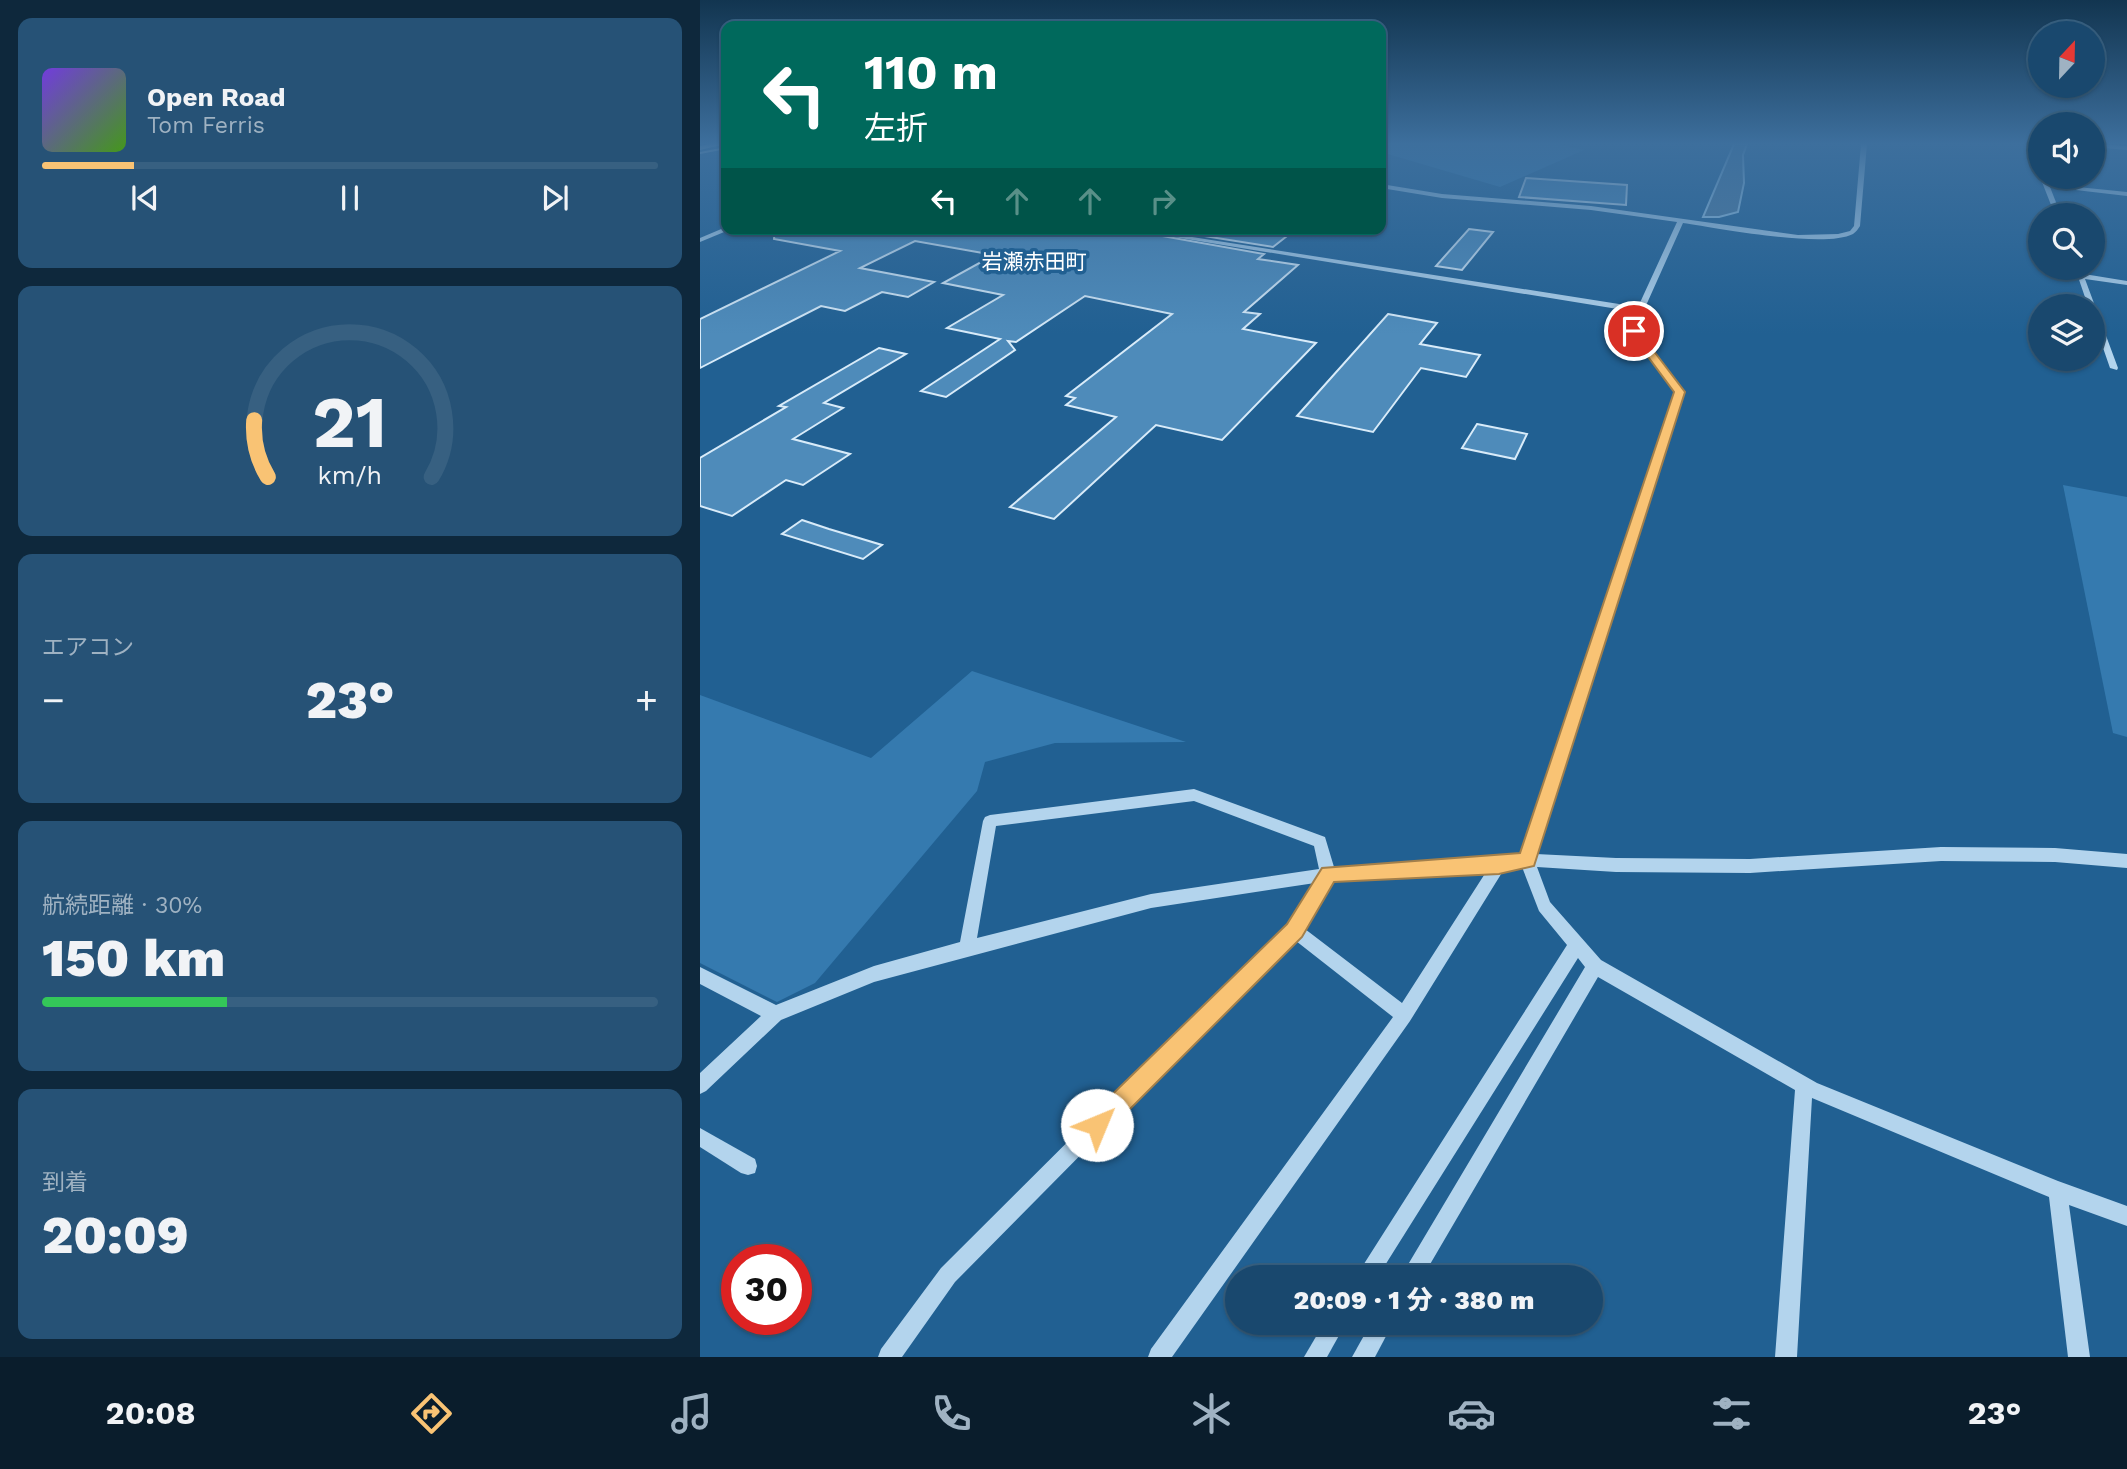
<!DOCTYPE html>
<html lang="ja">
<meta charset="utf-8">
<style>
body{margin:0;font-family:"Work Sans","Noto Sans JP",sans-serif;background:#265276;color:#f1f3f6;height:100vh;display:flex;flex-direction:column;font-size:26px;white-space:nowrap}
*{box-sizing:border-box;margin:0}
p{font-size:23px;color:#9fb2c2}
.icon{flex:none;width:38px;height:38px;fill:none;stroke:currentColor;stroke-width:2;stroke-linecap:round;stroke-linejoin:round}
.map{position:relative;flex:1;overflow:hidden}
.panel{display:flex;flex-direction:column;gap:18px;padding:18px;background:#0e283c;width:700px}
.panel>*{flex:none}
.guide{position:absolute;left:21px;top:21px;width:665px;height:214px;border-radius:14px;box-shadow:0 2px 5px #0004,0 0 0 2px #376081;background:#00695c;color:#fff;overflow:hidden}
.needle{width:46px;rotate:22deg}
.fabs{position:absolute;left:1328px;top:21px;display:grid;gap:14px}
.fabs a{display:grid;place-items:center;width:77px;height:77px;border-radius:50%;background:#19486e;box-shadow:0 2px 5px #0004,0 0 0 2px #376081;font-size:35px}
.speed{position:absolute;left:21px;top:1244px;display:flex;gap:14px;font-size:35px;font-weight:700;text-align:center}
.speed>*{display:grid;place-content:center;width:91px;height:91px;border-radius:50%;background:#19486e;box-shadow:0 2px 5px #0004,0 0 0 2px #376081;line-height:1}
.speed .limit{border:10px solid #d22;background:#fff;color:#111}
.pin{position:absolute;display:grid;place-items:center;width:60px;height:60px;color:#fff;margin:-30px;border:4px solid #fff;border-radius:50%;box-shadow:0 2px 7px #0007}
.me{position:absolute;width:77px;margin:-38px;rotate:45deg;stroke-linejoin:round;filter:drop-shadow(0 0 5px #0008)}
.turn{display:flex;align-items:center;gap:24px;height:147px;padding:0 28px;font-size:32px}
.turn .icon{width:91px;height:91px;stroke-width:2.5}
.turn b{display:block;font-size:49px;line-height:60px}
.lanes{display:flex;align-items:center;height:66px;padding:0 28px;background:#0003;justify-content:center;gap:35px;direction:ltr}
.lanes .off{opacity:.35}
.big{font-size:52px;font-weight:800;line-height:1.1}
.panel .widget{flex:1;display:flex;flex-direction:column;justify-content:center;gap:10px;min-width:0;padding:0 24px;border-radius:14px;background:#265276}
.panel .dial{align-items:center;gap:0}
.dial svg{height:182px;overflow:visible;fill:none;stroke:#376081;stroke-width:7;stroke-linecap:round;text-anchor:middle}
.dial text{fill:#f1f3f6;stroke:none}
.song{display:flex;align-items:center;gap:21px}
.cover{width:84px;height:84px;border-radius:10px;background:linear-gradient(135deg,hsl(260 70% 55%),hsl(100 70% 35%))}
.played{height:7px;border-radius:4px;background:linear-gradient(90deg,#f9c374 15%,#376081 15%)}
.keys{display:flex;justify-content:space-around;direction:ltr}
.heat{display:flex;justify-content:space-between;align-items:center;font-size:38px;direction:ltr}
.charge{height:10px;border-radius:5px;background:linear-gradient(90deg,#34c759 30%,#376081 0)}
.trip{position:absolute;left:525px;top:1265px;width:378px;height:70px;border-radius:35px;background:#19486e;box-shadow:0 2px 5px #0004,0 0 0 2px #376081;font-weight:800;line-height:70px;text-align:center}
.tabs{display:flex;height:112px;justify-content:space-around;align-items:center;background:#0a1d2c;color:#9fb2c2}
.tabs .icon{width:49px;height:49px}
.tabs .current{color:#f9c374}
.tabs b{font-size:32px;color:#f1f3f6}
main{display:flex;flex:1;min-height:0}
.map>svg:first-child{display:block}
.green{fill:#357aaf}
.water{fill:#507b9e;stroke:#a7d1ee;stroke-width:2}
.building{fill:#4e8bba;stroke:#d8ebf9;stroke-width:2}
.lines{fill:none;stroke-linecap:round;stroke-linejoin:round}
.minor{fill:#b3d4ed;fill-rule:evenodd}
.major{fill:#f9fcff;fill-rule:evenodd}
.tram{stroke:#fff;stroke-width:2}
.route{fill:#f9c374;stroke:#a27f4b;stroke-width:2}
.labels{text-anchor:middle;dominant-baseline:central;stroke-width:7;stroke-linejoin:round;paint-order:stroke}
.far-neighbourhood-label{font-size:21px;fill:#fff;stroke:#216092}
</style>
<main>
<section class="panel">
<div class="widget">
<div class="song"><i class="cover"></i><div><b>Open Road</b><p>Tom Ferris</p></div></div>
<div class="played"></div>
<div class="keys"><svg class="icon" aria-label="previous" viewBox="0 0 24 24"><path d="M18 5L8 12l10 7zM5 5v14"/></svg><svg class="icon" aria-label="pause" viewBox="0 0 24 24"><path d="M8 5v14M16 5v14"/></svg><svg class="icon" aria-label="next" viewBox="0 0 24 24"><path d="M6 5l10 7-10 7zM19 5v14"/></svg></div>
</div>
<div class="widget dial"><svg viewBox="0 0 100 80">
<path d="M14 69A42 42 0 1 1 86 69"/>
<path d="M14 69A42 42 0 0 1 8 44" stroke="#f9c374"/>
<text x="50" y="56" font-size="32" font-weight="700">21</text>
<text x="50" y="72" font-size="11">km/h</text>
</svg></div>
<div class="widget"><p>エアコン</p>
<div class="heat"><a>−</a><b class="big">23°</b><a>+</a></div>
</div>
<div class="widget"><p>航続距離 · 30%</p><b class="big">150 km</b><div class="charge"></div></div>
<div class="widget"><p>到着</p><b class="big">20:09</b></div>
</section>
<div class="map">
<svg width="1427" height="1357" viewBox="0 0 1427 1357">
<rect width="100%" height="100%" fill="#216092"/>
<g class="green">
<path d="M681,144H859L884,150L800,187L681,152Z"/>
<path d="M1363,485L1427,497V737L1413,733Z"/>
<path d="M272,671L486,742L355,743L285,762L277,791L115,983L77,1002L0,963V695L171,758Z"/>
</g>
<path class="water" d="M1034,144H1047L1043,155L1044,183L1038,212L1019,217H1003Z"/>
<g class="building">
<path d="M826,178L927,185L926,205L819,197Z"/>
<path d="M75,229H423L564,254L558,259L598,265L544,312L560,314L543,329L616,343L522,440L456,425L354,519L310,507L416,417L366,405L375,398L366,396L472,314L385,296L316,342L308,341L315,350L246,397L221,391L300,339L247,328L303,295L243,283L294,255L215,241L160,268L234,282L208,297L182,292L145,311L121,306L0,368V319L140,251L74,239Z"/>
<path d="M460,229H596L573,247Z"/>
<path d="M769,229L793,232L762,270L736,266Z"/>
<path d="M688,314L737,323L720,344L780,355L766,377L721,368L673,432L597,416Z"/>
<path d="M179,348L206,354L124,403L143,408L93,439L150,454L103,485L86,480L32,516L0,506V458L86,407L79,406Z"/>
<path d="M777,424L827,434L815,459L762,448Z"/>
<path d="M102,520L129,529L182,545L163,559L82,534Z"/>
</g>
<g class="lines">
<g class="minor">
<path d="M1161,144H1167L1160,226C1158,229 1156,232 1153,234C1124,249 1018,228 983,223L944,310L938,331L984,392L836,854L916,858L1050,859L1241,847L1355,848L1427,854V868L1355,862L1241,861L1050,873L916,872L837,867L850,902L901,960L1117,1083L1358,1181L1427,1206V1226L1369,1205L1390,1357H1368L1349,1197L1112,1098L1097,1357H1075L1095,1090L898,977L722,1278H700L885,967L878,958L677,1278H655L867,945L839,911L822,867L803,871L710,1021L472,1357H448L451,1349L693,1017L596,941L515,1019L255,1282L202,1357H178L181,1349L241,1268L503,1007L589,926L615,883L451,908L174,982L81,1020L6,1091L0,1094V1073L61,1016L0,984V967L76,1005L174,966L260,942L283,821L285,817L290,815L494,789L625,837L634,867L799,858L822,854L976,392L930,331L936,312L425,229H441L938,307L977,222L891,210L742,198L681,188V184L742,194L891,206L1098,235L1138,234L1150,231L1154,226ZM494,801L614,846L619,869L451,894L277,938L296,826ZM786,872L702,1003L605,929L632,881Z"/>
<path d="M1329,144H1334L1340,164V173L1337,171Z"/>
<path d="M1393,144L1427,146V150L1393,147Z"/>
<path d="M1340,177H1346L1348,184L1427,192V196L1350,187L1361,215H1355Z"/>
<path d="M26,227L29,230L0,242V238Z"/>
<path d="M1375,268H1381L1384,274L1427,281V285L1385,279L1418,368L1417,370L1410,368L1393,319V306H1388Z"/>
<path d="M0,1128L55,1159L57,1166L55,1173L48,1175L41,1173L0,1147Z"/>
<path d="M624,1323H646L627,1357H604Z"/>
<path d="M671,1323H693L675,1357H652Z"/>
</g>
<path class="major" d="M10,144H25L0,150V146Z"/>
<path class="tram" d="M0,153L26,148"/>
</g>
<linearGradient id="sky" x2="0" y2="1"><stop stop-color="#123550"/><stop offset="0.43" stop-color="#3d6f9d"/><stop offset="1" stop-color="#3d6f9d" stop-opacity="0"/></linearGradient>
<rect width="1427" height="334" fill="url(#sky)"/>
<path class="route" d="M934,328L937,329L985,392L834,866L799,874L634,882L602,937L405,1134L397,1137L389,1134L385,1125L389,1117L587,924L622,868L820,853L974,392L929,331Z"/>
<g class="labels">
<g class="far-neighbourhood-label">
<text x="334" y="261">岩瀬赤田町</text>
</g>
</g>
</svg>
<div class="fabs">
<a><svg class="needle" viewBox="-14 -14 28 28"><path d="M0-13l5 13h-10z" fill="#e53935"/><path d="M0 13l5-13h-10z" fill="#9fb2c2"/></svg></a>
<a><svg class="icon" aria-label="sound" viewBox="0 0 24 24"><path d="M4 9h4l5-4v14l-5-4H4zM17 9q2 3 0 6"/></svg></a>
<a><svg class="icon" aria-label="search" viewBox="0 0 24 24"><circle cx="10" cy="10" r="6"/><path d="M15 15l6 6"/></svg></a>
<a><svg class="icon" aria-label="layers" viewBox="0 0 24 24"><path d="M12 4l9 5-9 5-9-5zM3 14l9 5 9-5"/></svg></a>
</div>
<div class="speed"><div class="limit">30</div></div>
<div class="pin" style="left:934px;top:331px;background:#d93025"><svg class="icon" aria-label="arrive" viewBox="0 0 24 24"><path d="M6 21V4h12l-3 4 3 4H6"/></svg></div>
<svg class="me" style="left:397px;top:1125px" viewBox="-20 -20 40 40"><circle r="19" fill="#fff"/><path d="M0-13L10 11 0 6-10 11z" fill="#f9c374"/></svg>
<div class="trip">20:09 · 1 分 · 380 m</div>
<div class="guide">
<div class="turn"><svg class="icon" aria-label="left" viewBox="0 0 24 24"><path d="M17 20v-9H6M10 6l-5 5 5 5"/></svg><div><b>110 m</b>左折</div></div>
<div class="lanes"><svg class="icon" aria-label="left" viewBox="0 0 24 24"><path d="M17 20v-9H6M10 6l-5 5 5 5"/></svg><svg class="icon off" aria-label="ahead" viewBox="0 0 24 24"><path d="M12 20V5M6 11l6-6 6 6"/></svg><svg class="icon off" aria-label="ahead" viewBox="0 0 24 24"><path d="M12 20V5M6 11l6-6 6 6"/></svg><svg class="icon off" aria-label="right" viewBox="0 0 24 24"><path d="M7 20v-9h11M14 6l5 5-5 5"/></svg></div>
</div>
</div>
</main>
<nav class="tabs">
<b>20:08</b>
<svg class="icon current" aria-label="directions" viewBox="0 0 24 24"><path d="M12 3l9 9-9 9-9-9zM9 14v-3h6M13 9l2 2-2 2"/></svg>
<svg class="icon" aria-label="music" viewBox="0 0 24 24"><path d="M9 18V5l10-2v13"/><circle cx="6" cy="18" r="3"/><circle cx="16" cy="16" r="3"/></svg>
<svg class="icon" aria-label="phone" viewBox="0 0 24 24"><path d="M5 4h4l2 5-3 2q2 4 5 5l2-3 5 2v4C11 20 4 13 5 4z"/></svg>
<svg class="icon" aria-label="climate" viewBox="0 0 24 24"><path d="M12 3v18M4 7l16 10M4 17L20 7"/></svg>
<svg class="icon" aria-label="car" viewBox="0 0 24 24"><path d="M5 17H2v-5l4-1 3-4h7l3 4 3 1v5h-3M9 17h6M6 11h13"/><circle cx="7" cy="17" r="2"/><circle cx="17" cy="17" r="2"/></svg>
<svg class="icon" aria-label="filters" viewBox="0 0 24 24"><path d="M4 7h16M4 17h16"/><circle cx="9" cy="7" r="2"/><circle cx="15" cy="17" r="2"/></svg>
<b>23°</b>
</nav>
